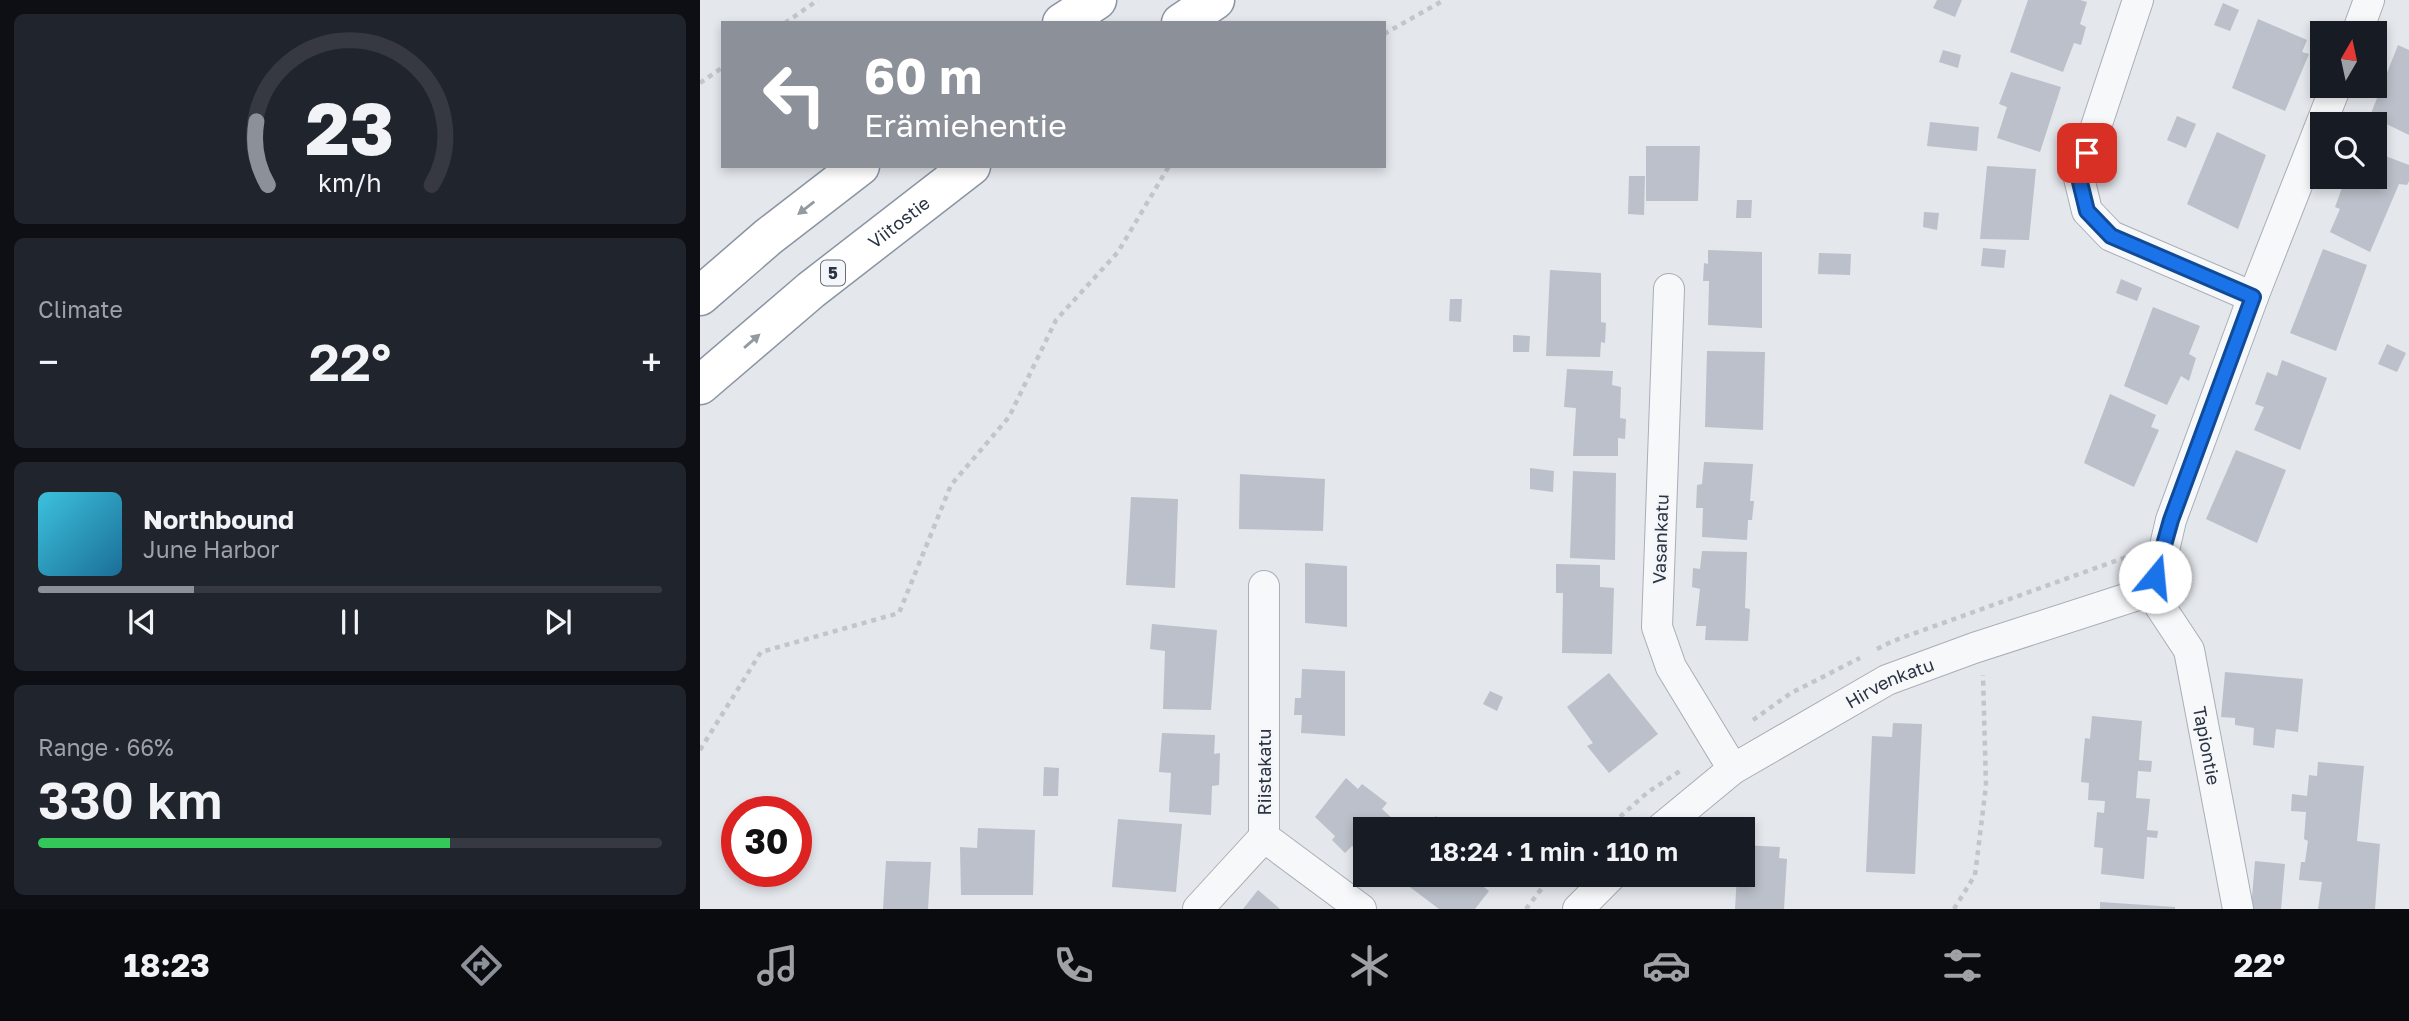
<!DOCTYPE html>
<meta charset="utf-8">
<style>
body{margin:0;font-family:"Golos Text",sans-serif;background:#20242c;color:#f1f3f6;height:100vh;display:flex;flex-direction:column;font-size:26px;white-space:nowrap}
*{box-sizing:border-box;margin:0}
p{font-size:23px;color:#9ea1a6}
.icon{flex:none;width:38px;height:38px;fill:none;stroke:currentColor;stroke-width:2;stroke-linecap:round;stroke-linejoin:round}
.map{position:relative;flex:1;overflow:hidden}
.sheet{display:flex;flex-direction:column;gap:14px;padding:14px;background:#0d0f14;width:700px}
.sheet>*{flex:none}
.hud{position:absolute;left:21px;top:21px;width:665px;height:147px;border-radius:0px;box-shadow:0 4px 10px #0003;background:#8c9099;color:#fff;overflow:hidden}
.needle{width:46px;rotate:9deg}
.controls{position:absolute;left:1610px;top:21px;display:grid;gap:14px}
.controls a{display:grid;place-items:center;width:77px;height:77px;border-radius:0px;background:#171b24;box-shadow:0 4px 10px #0003;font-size:35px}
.speed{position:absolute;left:21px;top:796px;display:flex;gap:14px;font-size:35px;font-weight:700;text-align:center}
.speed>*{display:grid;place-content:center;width:91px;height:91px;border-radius:50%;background:#171b24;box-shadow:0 4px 10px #0003;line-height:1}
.speed .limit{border:10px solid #d22;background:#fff;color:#111}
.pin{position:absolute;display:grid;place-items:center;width:60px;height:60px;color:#fff;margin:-30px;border-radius:14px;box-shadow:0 4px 10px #0006}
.me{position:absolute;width:77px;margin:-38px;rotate:17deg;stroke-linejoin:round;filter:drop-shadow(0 0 5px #0008)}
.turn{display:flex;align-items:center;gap:24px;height:147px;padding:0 28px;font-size:32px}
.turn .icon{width:91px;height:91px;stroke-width:2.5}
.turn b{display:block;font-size:49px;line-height:60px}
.big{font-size:52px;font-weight:600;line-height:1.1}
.sheet .widget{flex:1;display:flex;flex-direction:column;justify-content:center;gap:10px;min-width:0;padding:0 24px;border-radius:10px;background:#20242c}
.sheet .dial{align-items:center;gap:0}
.dial svg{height:182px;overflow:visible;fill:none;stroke:#363941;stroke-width:7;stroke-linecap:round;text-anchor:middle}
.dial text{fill:#f1f3f6;stroke:none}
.song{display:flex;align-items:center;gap:21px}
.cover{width:84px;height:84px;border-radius:10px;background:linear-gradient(135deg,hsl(190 70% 55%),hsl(200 70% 35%))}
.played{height:7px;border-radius:4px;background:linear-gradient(90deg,#8c9099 25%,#363941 25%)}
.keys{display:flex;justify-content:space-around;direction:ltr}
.heat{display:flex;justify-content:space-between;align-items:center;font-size:38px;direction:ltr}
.charge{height:10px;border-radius:5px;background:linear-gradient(90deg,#34c759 66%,#363941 0)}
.trip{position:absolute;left:653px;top:817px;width:402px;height:70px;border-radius:0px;background:#171b24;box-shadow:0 4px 10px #0003;font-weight:600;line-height:70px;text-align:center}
.tabs{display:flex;height:112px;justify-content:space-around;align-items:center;background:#090b0e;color:#9ea1a6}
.tabs .icon{width:49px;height:49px}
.tabs .selected{color:#8c9099}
.tabs b{font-size:32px;color:#f1f3f6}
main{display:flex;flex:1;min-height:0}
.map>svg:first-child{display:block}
.building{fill:#bbc0ca}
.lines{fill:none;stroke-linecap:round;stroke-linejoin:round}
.minor-casing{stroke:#a9aeb7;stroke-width:32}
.highway-casing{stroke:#8b94a3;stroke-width:41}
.path{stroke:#c2c5cb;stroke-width:4.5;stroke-dasharray:5 5;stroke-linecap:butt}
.minor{stroke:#f7f8fa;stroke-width:30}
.highway{stroke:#fff;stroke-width:38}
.oneway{fill:#959aa2}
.route-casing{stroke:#114b97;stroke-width:18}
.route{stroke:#1a73e8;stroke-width:12}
.labels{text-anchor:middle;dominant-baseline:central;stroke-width:5;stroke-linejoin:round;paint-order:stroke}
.shield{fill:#f4f6f9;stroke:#676e7b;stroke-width:2}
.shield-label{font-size:16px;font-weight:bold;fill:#2b3445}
.street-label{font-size:18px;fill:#2b3445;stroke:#f4f6f9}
</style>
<main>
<section class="sheet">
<div class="widget dial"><svg viewBox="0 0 100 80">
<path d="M14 69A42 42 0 1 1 86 69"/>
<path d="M14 69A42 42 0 0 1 9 41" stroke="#8c9099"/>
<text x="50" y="56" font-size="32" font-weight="700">23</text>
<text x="50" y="72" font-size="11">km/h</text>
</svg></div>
<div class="widget"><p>Climate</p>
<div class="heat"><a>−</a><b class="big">22°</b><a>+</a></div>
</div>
<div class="widget">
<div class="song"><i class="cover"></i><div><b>Northbound</b><p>June Harbor</p></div></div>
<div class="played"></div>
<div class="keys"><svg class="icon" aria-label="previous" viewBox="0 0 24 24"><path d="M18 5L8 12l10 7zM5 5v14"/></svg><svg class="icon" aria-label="pause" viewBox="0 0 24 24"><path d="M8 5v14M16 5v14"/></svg><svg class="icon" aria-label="next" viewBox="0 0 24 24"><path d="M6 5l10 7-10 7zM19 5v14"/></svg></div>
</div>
<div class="widget"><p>Range · 66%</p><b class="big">330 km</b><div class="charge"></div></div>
</section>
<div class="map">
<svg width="1709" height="909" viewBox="0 0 1709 909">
<rect width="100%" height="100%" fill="#e4e7ec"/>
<g class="building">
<path d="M1237,0H1262L1255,17L1233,8Z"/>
<path d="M1328,0H1380L1387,2L1380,24L1386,27L1381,45L1374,43L1363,72L1310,52Z"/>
<path d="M1523,3L1539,10L1530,31L1514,25Z"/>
<path d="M1558,19L1607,40L1602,52L1609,54L1585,111L1532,88Z"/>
<path d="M1698,45L1709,50V135L1670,116Z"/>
<path d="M1243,50L1261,55L1258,68L1239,62Z"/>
<path d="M1311,72L1361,87L1340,152L1297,138L1307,107L1299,104Z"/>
<path d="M1477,116L1496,124L1486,148L1467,140Z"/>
<path d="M1230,122L1279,127L1277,151L1227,146Z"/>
<path d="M1517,132L1566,155L1538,229L1487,204Z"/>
<path d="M946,146H1000L998,201H946Z"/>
<path d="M1675,152L1709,165V181L1707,185L1699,184L1670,252L1630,232L1640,209L1635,207L1646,177H1675Z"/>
<path d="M1287,166L1336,169L1329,240L1280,239Z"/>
<path d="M929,176H945L944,215L928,214Z"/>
<path d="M1037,200H1052L1051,218H1036Z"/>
<path d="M1224,212L1239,213L1237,230L1223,227Z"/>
<path d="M1283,248L1306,250L1304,268L1281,266Z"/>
<path d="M1623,249L1667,265L1636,351L1590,333Z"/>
<path d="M1008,250L1062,252V328L1008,325L1009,281H1003L1004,263L1008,264Z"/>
<path d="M1119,253L1151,254L1150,275L1118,274Z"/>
<path d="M850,270L901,273V322L906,323L905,343L901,342L900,357L846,356Z"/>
<path d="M1421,279L1442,288L1437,301L1416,293Z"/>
<path d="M750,299H762L761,322L749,321Z"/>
<path d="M1453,307L1500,326L1489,354L1496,358L1489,381L1481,376L1467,405L1424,386Z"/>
<path d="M813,335L830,336L829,352H813Z"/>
<path d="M1687,344L1706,353L1697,372L1678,364Z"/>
<path d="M1007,351L1065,352L1063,430L1005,427Z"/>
<path d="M1582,360L1627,378L1600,450L1554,430L1564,407L1555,404L1567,372L1577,376Z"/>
<path d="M867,369L913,371L912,385L921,387L920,418L926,419L925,439L918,438V456H873L876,408L864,407Z"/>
<path d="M1410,394L1456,415L1451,427L1459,430L1434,487L1384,463Z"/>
<path d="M1536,450L1586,470L1557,543L1506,519Z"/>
<path d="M1004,462L1053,464L1050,501H1054L1052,520H1048L1047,540L1002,537L1003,508H996L997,485L1002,484Z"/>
<path d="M830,468L854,471L853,492L830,489Z"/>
<path d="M873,471L916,473L915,560L870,558Z"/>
<path d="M540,474L625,479L623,531L539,529Z"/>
<path d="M431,497L478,499L475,588L426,585Z"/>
<path d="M1002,551L1047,552L1045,608L1050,609L1048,641L1005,640L1006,626H996L1000,589L992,587L993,568L1000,569Z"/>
<path d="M605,563L647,566V627L605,623Z"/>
<path d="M856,564L900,565V587L914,588L912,654L862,653L863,593H856Z"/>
<path d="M452,624L517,630L511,710L463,709L465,651L450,649Z"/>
<path d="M602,669L645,671V736L601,733L602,715H594L595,698H601Z"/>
<path d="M1525,672L1603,679L1598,732L1576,729L1574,748L1553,745L1554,728L1535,725V718L1521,717Z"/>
<path d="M909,673L958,734L909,773L887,746L893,743L867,707Z"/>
<path d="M790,691L803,697L797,711L783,704Z"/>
<path d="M1392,716L1442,721L1439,760L1452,761L1451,772L1438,771L1436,798L1450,799L1447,830L1458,831L1457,838L1447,837L1444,879L1401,874L1403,848L1394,847L1397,812L1404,813L1405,801L1388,800L1389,783L1381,782L1385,738L1390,739Z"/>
<path d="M1193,723L1222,724L1215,874L1166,872L1172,736L1192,737Z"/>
<path d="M462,733L515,735L514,754L520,753L519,785L512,786L511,815L469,812L471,773L459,772Z"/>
<path d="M1618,762L1664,766L1657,841L1680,844L1675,909H1618L1622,882L1599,880L1601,862H1605L1608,841L1604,839L1606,812L1591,811L1592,794L1607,796L1609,775L1617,776Z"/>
<path d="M344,767L359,768L358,796H343Z"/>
<path d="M646,778L658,789L662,784L687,803L682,809L705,830H665V856L652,846L645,853L632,840L635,836L615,817Z"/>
<path d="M736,816L750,825L746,830H727Z"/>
<path d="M418,819L482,824L476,892L412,887Z"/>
<path d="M278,828L335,830L333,895H261L260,847L277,848Z"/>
<path d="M1043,845L1080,847L1079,858L1087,859L1084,909H1035L1037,875H1043Z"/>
<path d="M186,861L231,862L228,909H183Z"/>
<path d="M1555,861L1585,864L1581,909H1551Z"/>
<path d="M694,875H768L789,891L775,909H739Z"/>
<path d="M558,890L580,909H543Z"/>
<path d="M1400,902L1475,907V909H1400Z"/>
</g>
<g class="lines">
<g class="minor-casing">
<g id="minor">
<path d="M1438,0L1379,178L1387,211L1411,236L1553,297"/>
<path d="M1657,33L1669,0"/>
<path d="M969,289L957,627L971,667L1033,769"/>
<path d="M564,586V837L661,909"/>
<path d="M1450,591L1461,563L1471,520L1553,297L1636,86"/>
<path id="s1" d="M1450,591L1489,650L1538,909"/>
<path id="s2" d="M959,830L1033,769L1187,680L1274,648L1450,591"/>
<path d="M498,909L564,837"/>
<path d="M878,909L912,875"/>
</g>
</g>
<g class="highway-casing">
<g id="highway">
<path d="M362,23L397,0"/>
<path d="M481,23L515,0"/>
<path d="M0,296L68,237L160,166"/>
<path id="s3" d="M0,385L111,290L271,166"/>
</g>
</g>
<g class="path">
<path d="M85,23L118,0"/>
<path d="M684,34L744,0"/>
<path d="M0,83L23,67"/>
<path d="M1177,649L1193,641L1432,555"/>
<path d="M1053,720L1091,693L1160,658"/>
<path d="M0,750L61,652L199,613L251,485L309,417L356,320L418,252L469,166"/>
<path d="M905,830L948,792L980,771"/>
<path d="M826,909L852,875"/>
<path d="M1254,909L1275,875L1286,786L1283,675"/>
</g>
<use href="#minor" class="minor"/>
<use href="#highway" class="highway"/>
</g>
<defs><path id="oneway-solid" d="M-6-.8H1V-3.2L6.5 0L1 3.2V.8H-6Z" transform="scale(1.75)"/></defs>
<g class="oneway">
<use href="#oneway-solid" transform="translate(106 208) rotate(142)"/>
<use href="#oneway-solid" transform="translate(52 341) rotate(-41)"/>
</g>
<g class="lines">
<g class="route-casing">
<path id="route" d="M1387,153L1379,178L1387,211L1411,236L1553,297L1471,520L1455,577"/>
</g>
<use href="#route" class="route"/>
</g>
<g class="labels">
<rect class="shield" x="121" y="260.5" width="24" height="25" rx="5"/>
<g class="shield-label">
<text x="133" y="273">5</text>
</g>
<g class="street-label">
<text stroke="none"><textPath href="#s3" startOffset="257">Viitostie</textPath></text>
<text transform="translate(960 539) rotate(-88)">Vasankatu</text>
<text stroke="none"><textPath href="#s2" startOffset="275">Hirvenkatu</textPath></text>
<text stroke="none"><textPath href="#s1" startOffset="168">Tapiontie</textPath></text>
<text transform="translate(564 772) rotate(-90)">Riistakatu</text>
</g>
</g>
</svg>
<div class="controls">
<a><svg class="needle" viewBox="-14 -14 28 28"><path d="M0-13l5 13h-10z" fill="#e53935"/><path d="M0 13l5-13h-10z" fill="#9ea1a6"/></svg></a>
<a><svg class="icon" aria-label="search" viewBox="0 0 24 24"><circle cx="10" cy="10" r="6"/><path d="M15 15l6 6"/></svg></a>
</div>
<div class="speed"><div class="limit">30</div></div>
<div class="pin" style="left:1387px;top:153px;background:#d93025"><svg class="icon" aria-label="arrive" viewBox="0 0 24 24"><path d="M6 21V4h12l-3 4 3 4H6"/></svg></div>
<svg class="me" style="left:1455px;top:577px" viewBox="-20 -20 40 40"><circle r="19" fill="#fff"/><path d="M0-13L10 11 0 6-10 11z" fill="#1a73e8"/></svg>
<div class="trip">18:24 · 1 min · 110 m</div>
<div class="hud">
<div class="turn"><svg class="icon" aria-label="left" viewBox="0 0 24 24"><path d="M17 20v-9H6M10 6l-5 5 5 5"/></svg><div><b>60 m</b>Erämiehentie</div></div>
</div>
</div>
</main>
<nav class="tabs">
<b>18:23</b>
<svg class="icon selected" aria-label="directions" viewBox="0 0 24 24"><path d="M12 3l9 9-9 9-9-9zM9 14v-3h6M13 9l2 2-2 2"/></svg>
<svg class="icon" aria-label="music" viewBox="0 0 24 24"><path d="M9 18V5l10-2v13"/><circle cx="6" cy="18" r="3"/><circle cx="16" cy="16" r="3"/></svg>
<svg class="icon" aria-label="phone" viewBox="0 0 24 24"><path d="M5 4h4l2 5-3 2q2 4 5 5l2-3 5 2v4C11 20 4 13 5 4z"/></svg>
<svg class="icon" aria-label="climate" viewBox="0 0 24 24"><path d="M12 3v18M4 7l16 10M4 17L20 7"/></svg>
<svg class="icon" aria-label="car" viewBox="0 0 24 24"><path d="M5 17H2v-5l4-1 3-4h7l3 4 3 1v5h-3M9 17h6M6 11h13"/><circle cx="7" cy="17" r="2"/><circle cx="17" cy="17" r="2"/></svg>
<svg class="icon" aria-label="filters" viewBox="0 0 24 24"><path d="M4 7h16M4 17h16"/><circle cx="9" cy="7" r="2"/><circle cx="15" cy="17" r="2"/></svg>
<b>22°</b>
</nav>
